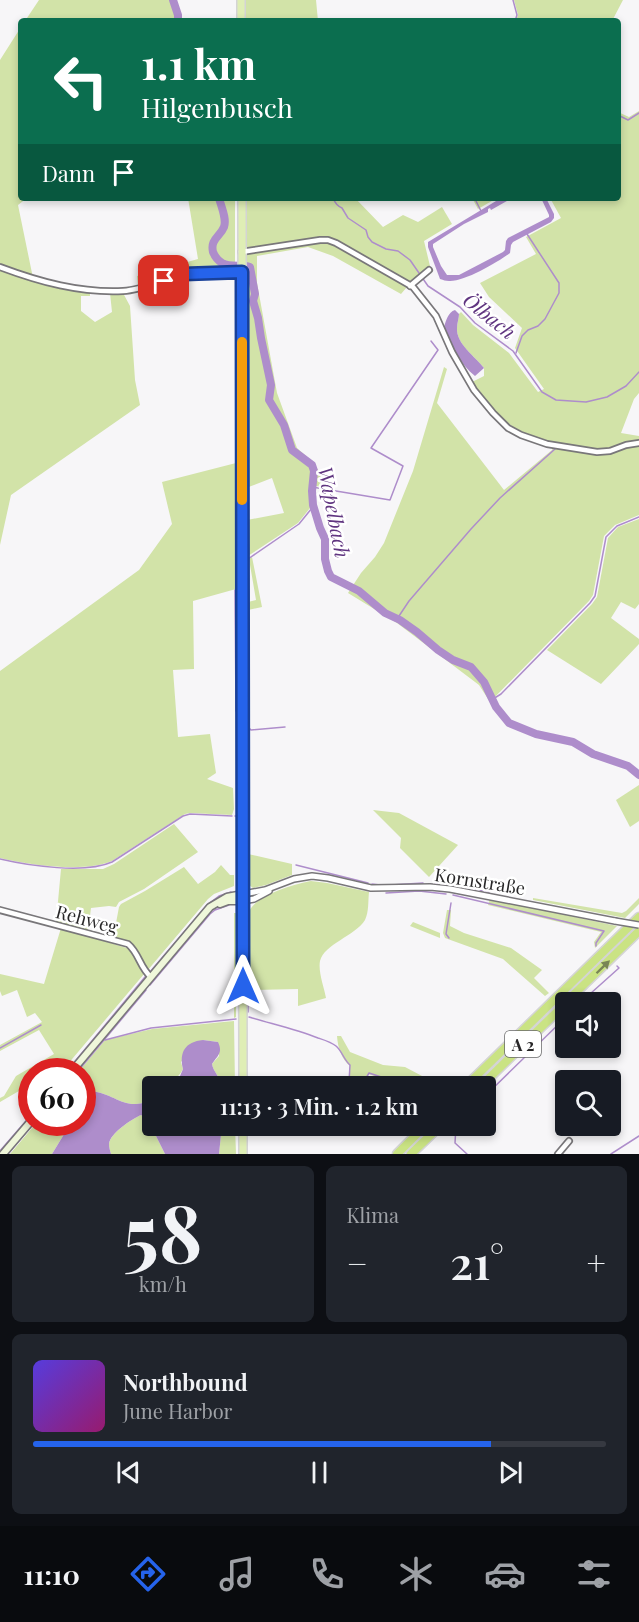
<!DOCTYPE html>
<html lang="de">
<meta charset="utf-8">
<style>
body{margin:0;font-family:"Playfair Display",serif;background:#20242c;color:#f1f3f6;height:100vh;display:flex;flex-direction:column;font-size:22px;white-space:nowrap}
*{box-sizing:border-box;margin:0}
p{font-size:20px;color:#9ea1a6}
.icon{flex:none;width:33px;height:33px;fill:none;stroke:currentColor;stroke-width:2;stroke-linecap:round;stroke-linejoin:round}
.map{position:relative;height:1154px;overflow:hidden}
.drawer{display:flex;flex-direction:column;gap:12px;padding:12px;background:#0d0f14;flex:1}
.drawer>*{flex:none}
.hud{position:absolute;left:18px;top:18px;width:603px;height:183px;border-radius:6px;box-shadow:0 3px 9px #0003;background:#0b6e4f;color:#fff;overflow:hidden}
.buttons{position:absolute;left:555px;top:992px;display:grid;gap:12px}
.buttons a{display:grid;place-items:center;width:66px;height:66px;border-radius:6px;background:#171b24;box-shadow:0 3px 9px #0003;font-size:30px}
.speed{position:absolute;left:18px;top:1058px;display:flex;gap:12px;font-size:30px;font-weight:700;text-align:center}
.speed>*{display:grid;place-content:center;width:78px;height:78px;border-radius:50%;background:#171b24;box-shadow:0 3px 9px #0003;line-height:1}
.speed .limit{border:9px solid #d22;background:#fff;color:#111}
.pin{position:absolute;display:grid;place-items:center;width:51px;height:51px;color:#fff;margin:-26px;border-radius:12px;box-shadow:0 3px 9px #0006}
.me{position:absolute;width:66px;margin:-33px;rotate:0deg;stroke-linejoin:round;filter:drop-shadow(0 0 4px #0008)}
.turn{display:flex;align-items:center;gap:21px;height:126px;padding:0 24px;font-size:27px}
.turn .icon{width:78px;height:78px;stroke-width:2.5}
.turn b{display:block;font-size:42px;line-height:51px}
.then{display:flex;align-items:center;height:57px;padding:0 24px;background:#0003;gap:12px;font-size:22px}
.big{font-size:45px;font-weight:600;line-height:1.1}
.drawer .widget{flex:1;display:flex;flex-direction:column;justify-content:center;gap:9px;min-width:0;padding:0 21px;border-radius:9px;background:#20242c}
.drawer .dial{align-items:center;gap:0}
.dial b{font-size:78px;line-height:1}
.song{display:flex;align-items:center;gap:18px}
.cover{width:72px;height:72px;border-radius:9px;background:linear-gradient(135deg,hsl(250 70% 55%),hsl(320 70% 35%))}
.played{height:6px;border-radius:3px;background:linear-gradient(90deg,#2563eb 80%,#363941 80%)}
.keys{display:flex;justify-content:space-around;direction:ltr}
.heat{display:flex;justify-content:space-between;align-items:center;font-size:33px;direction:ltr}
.drawer .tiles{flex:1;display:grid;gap:12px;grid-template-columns:1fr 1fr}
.widget:last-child{grid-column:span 2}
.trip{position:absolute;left:142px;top:1076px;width:354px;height:60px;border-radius:6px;background:#171b24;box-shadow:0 3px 9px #0003;font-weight:600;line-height:60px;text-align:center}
.tabs{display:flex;height:96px;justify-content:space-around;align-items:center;background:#090b0e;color:#9ea1a6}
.tabs .icon{width:42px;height:42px}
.tabs .current{color:#2563eb}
.tabs b{font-size:27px;color:#f1f3f6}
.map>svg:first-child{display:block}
.green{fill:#d2e3a8}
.water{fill:#ae8dcb}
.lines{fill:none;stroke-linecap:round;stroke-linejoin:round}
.stream{stroke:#ae8dcb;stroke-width:1.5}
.river{stroke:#ae8dcb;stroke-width:8}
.minor-casing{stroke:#79777a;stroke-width:8}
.tertiary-casing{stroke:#79777a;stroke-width:8}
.secondary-casing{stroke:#79777a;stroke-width:9}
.primary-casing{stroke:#d4d4d4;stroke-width:10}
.motorway-casing{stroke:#d4d4d4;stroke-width:11}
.minor{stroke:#fff;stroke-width:4.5}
.tertiary{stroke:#fff;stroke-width:5}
.secondary{stroke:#eff7da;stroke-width:6}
.primary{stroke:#dfeeb5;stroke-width:7}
.motorway{stroke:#cae383;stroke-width:8}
.tertiary-bridge-casing{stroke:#79777a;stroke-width:8;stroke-linecap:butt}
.tertiary-bridge{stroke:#fff;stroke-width:5}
.oneway{fill:#798556}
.route-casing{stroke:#184099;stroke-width:15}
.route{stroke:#2563eb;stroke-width:10}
.slow{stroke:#f59e0b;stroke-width:10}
.labels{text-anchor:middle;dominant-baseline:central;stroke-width:5;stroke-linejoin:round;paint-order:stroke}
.shield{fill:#fff;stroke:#686868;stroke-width:1.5}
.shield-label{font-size:16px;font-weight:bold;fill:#282728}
.street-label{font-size:18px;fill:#282728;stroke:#fff}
.water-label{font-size:20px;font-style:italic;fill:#603580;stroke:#fff}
</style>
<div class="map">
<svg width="639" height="1154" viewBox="0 0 639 1154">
<rect width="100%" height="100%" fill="#f7f6f8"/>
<g class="green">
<path d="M39,0H170L173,6L175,21H25Z"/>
<path d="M246,0H316L318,21H246Z"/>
<path d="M514,0H623L612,21H516L518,15Z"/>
<path d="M21,27V198H27L18,205L33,278L0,265V60Z"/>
<path d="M639,111V393L634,399L621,433L639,436V515L615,525L604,536L593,595L589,601L490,702L479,685L397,623L348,593L361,573L375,557L384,543L413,471L444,367L447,369L437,403L504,490L552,450L553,442C515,435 491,414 472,382L484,376V368C475,356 456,344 457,328C457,323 459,318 459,314L461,312L473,325L509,353L538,392L544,389L515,348L522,328L489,297L480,283L536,254L526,237L561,218L550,198H618V112L629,117Z"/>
<path d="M188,198H235V269L184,272L138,286L137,276L198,259Z"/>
<path d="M246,198H355L383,227L403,215L418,222L442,207L452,224L424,241L430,266L412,281L401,294L333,256L308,247L257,256V283L277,393L297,448L314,463L322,477V487L310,485V508L298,523L248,556L247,520L284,513L272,478L246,488Z"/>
<path d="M472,198H497L478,209Z"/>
<path d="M0,270L35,282L56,287L90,291V296H81V311L95,322L112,312L110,293H123L130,306L135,380L140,405L11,495L0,545Z"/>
<path d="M236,463V589L193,601L194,669L173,670L178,737L210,734L216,773L207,779L233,788L234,809L232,815L190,813L185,814L112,861C84,873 29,865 0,858V671L139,570L172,524L162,482Z"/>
<path d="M639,519V604L635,609L621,602L611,618L639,639V644L601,684L547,650L592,604L597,597L608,538L618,527Z"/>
<path d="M252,557L262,607L248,610V602L256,600L249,559Z"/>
<path d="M639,785V821L630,827L616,800Z"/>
<path d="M373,810L399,813L458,845L429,877L400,848L401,838Z"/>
<path d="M174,824L198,852L144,889L119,902L116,907L109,906L91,908L88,932L56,923L61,869H103L114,864Z"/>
<path d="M248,854L292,864V875L266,885L253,888L249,885Z"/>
<path d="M221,865L230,875H234V886L214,894L208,899L147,971L135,949L113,939L119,907L121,904L145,891L184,867L198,884L215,872Z"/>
<path d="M311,881L327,883L369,892C368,901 369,912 365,920C355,936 324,944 320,961C318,972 324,987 326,998L298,1006V989L249,990V912C255,895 295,884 311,881Z"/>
<path d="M533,898L622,913L626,911L639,898V904L625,918L533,900Z"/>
<path d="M490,899L617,926L595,948L594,942L601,932L488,905Z"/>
<path d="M447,910H451L450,926L464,933L511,948L542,970L534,978L549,993L545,996L503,959L445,938L443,933Z"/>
<path d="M234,913H236V1017L234,1018Z"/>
<path d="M413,922L440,933V938L410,926Z"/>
<path d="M61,928L130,949L144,974L62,1071H32L31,1084L0,1102V1098L4,1096L16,1076L54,1054L39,1030L0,1051V1045L42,1022L35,1013L27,1017L17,990L2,996L0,991V974L44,984Z"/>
<path d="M234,1021L235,1086H221C221,1077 213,1072 212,1064L219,1056L218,1042L203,1040L181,1062L183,1069C177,1081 165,1086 153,1086V1099C125,1113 117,1094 91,1091L83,1097L82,1071H79L105,1040L152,1029Z"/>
<path d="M337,1036H341L350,1052L383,1065L405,1067L441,1086H405L368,1074L363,1085L348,1086L350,1066C341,1058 338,1048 337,1036Z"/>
<path d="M141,1115L148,1120L165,1154H111C110,1151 109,1147 109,1144C110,1133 132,1119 141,1115Z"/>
<path d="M37,1122H69L63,1136L52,1154H10Z"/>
<path d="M222,1125H235L236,1154H219Z"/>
</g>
<g class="water">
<path d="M501,198H512L491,210L490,208L488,209V212L464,224L433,244V247L441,266L447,275H459L503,252L505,250L506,241L508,238L549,217V215L541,198H546L554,214V218L551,222L513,242L511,245L510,253C498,262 464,282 449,281C445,281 444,280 440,279L428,247V242Z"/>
<path d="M455,310L459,314C459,318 457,323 457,328C456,344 475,356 484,368L475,376C461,365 450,345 444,327C446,321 448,312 455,310Z"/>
<path d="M203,1040L218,1042C223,1053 218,1055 212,1064C213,1072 221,1077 221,1086H163L167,1082L175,1080L180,1076L183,1069C179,1052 185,1042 203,1040Z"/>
<path d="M91,1091C117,1094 125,1113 153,1099V1125H222L219,1154H165L148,1120L141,1115C132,1119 110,1133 109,1144C109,1147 110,1151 111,1154H52L63,1136L69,1122H82L83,1097Z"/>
</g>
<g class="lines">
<g class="stream">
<path d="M513,0L517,15L515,21"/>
<path d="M618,115L628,120L639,113"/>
<path d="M333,198C335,203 337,206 342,208L348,218L366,230L368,237L372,242L386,249L398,251L410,260L428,286L460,307L475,323L513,351L542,392L556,400L586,402L607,397L626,386L639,372"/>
<path d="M475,199L481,211"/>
<path d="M516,353L522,336L528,330L538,326L545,319L559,293V283L527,234"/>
<path d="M312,487L390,500L403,466L371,448L438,350L431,341"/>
<path d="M235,590L236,711"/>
<path d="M397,619L409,601L471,529L500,498L555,449"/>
<path d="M493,699L501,694L590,603L595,596L606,537L617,526L639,517"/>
<path d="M285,727L251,730L249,728L248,697V559L299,524L312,508L313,505"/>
<path d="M235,816H239"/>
<path d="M0,859C30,866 85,874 112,862L183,816L190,814L232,816"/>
<path d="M296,865L368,883"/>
<path d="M435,883L489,892"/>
<path d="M372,884L380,885"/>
<path d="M391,885L423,883"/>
<path d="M386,893L419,891L446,894"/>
<path d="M453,895L604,931L596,943V946"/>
<path d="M449,938L446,934L451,903"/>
<path d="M150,972L207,905L219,896L231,892"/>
<path d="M150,985L210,914L215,910L229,905"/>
<path d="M581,1002L619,968L617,966"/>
<path d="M248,1012V914"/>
<path d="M249,1017C272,1024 295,1029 318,1038C324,1040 331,1042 336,1046C342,1051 344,1060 350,1065L349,1082L362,1085L369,1073L409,1086"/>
<path d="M105,1040L151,1028L236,1019"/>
<path d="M0,1048L41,1025"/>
<path d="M67,1071L145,977"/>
<path d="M78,1071L146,990"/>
<path d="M486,1095L566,1017"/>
<path d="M456,1125L455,1143L467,1154"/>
<path d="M0,1151L32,1114"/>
<path d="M8,1154L35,1122"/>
<path d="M611,1154L639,1136"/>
</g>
<g class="river">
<path d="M173,0L178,15V21"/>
<path d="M219,198C221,206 227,219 224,227C220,237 210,239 213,252C215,257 217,260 222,263C231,268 241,264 250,267L255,294L253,301L258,318L261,338L271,385L269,400L284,425L292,450L312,465L314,471L312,491L313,505L320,528L325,539V559L328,571L331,577L359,591L385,613L400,620L417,632L438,650L453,660L471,667L484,682L496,707L509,723L536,734L573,742L593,754L628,766L639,775"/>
</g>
<g class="minor-casing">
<g id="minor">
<path d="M241,252L320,240H328L336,243L413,287L436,316L452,352L474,390L493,413L508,428L521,435L547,444L597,452L610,451L626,445L639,443"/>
<path d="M0,267C40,282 80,293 123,291C143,290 162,280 181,275C198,271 224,273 242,272"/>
<path d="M410,286L429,270"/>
<path d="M0,910L128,944C139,953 140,968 151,977"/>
<path d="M558,1154L569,1141"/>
</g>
</g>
<g class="tertiary-casing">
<g id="tertiary">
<path d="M243,894L265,890L294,879L312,876L328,878L371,888L430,887L450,889L615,921"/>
<path d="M243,901L254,899L269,891"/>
</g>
</g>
<g class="secondary-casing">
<g id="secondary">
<path d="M220,904L228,901H243"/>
<path d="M72,1071L210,907L227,897L243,894"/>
<path d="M3,1154L32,1120"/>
</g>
</g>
<g class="primary-casing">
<g id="primary">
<path d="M241,0V21"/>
<path d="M242,198L243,1086"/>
<path d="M243,1125V1154"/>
</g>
</g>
<g class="motorway-casing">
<g id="motorway">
<path d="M566,1002L639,931"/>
<path d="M466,1086L639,917"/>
<path d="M481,1086L566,1003"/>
<path d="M397,1154L426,1125"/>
<path d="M411,1154L441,1125"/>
</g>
</g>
<use href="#minor" class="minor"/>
<use href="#tertiary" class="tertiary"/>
<use href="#secondary" class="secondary"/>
<use href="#primary" class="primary"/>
<use href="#motorway" class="motorway"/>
<g class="tertiary-bridge-casing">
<path id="tertiary-bridge" d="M615,921L639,925"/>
</g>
<use href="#tertiary-bridge" class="tertiary-bridge"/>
</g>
<defs><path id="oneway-solid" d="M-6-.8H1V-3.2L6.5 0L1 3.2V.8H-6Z" transform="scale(1.5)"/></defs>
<use class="oneway" href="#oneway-solid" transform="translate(603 967) rotate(-44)"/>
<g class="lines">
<g class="route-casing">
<path id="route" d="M164,281L184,274L242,272L243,986"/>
</g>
<use href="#route" class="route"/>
<path class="slow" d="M242,342V500"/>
</g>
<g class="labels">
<rect class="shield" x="505" y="1031" width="36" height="26" rx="4.5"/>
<g class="shield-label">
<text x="523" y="1044">A 2</text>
</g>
<g class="street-label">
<text transform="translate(480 881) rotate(9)">Kornstraße</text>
<text transform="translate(87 919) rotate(15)">Rehweg</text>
</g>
<g class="water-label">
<text transform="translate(490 315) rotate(39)">Ölbach</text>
<text transform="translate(335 512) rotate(79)">Wapelbach</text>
</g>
</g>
</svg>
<div class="buttons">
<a><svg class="icon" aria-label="sound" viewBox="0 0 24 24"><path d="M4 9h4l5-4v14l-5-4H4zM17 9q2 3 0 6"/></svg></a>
<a><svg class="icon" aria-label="search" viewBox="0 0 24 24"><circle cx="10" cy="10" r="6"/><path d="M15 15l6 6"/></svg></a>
</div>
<div class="speed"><div class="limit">60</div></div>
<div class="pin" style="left:164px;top:281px;background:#d93025"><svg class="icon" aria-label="arrive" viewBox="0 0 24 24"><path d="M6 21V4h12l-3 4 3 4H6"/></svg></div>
<svg class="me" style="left:243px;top:986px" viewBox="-20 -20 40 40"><path d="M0-17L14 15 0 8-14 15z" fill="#2563eb" stroke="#fff" stroke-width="4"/></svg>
<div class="trip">11:13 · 3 Min. · 1.2 km</div>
<div class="hud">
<div class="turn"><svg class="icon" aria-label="left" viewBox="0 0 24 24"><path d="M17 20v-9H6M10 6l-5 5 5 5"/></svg><div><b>1.1 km</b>Hilgenbusch</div></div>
<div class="then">Dann<svg class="icon" aria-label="arrive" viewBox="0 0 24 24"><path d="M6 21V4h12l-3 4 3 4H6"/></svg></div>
</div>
</div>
<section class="drawer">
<div class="tiles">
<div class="widget dial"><b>58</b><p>km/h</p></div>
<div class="widget"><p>Klima</p>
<div class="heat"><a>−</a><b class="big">21°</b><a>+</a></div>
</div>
<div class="widget">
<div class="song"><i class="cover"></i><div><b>Northbound</b><p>June Harbor</p></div></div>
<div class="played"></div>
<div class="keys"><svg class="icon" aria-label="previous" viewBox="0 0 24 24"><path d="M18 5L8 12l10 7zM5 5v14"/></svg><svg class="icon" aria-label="pause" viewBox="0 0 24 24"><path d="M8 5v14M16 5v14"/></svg><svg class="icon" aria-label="next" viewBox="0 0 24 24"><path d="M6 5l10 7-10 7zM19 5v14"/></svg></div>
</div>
</div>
</section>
<nav class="tabs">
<b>11:10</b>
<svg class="icon current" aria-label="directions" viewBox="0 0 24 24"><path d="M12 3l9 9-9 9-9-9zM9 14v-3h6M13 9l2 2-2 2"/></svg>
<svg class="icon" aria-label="music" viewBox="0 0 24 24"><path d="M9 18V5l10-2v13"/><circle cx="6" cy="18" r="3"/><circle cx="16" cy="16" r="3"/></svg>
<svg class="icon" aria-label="phone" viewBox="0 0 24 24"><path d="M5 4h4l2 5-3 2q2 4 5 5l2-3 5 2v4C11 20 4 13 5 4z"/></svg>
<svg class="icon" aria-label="climate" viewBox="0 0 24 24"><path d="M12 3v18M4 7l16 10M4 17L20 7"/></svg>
<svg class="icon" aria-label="car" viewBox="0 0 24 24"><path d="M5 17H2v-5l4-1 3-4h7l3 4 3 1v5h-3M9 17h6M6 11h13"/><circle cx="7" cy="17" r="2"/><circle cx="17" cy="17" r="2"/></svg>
<svg class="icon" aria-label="filters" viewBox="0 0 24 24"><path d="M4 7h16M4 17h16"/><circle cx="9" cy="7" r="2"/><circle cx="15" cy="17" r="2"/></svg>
</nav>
